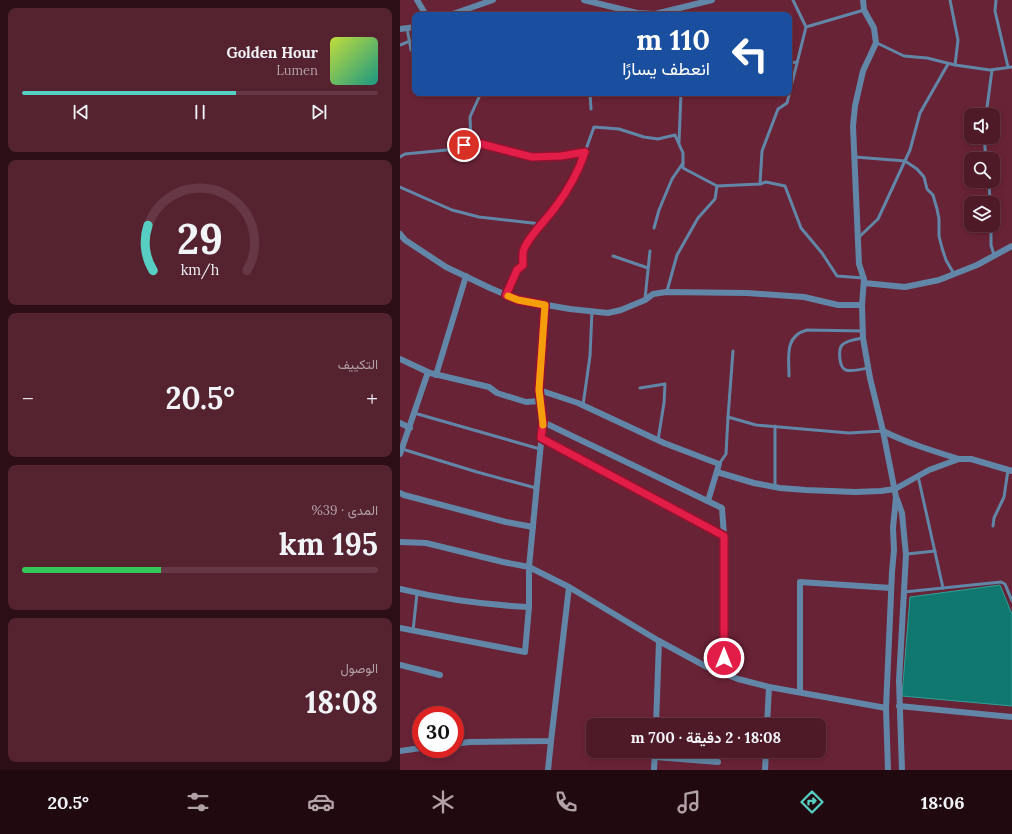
<!DOCTYPE html>
<html lang="ar">
<meta charset="utf-8">
<style>
body{margin:0;font-family:Lora,Vazirmatn,serif;background:#552330;color:#f1f3f6;direction:rtl;height:100vh;display:flex;flex-direction:column;font-size:15px;white-space:nowrap}
*{box-sizing:border-box;margin:0}
p{font-size:13px;color:#b3a1a8}
.icon{flex:none;width:22px;height:22px;fill:none;stroke:currentColor;stroke-width:2;stroke-linecap:round;stroke-linejoin:round}
.map{position:relative;flex:1;overflow:hidden;direction:ltr}
.side{display:flex;flex-direction:column;gap:8px;padding:8px;background:#2b0e16;width:400px}
.side>*{flex:none}
.hud{position:absolute;left:12px;top:12px;width:380px;height:84px;border-radius:8px;box-shadow:0 2px 6px #0003,0 0 0 1px #663845;direction:rtl;background:#1a4fa0;color:#fff;overflow:hidden}
.fabs{position:absolute;left:564px;top:108px;display:grid;gap:8px}
.fabs a{display:grid;place-items:center;width:36px;height:36px;border-radius:8px;background:#4f1a28;box-shadow:0 2px 6px #0003,0 0 0 1px #663845;font-size:20px}
.speed{position:absolute;left:12px;top:706px;display:flex;gap:8px;font-size:20px;font-weight:700;text-align:center}
.speed>*{display:grid;place-content:center;width:52px;height:52px;border-radius:50%;background:#4f1a28;box-shadow:0 2px 6px #0003,0 0 0 1px #663845;line-height:1}
.speed .limit{border:6px solid #d22;background:#fff;color:#111}
.pin{position:absolute;display:grid;place-items:center;width:34px;height:34px;color:#fff;margin:-17px;border:2px solid #fff;border-radius:50%;box-shadow:0 1px 4px #0007}
.me{position:absolute;width:44px;margin:-22px;rotate:0deg;stroke-linejoin:round;filter:drop-shadow(0 0 3px #0008)}
.turn{display:flex;align-items:center;gap:14px;height:84px;padding:0 16px;font-size:18px}
.turn .icon{width:52px;height:52px;stroke-width:2.5}
.turn b{display:block;font-size:28px;line-height:34px}
.big{font-size:30px;font-weight:700;line-height:1.1}
.side .tile{flex:1;display:flex;flex-direction:column;justify-content:center;gap:6px;min-width:0;padding:0 14px;border-radius:8px;background:#552330}
.side .dial{align-items:center;gap:0}
.dial svg{height:104px;overflow:visible;fill:none;stroke:#663845;stroke-width:7;stroke-linecap:round;text-anchor:middle}
.dial text{fill:#f1f3f6;stroke:none}
.song{display:flex;align-items:center;gap:12px}
.cover{width:48px;height:48px;border-radius:6px;background:linear-gradient(135deg,hsl(70 70% 55%),hsl(170 70% 35%))}
.played{height:4px;border-radius:2px;background:linear-gradient(90deg,#57cec2 60%,#663845 60%)}
.keys{display:flex;justify-content:space-around;direction:ltr}
.heat{display:flex;justify-content:space-between;align-items:center;font-size:22px;direction:ltr}
.charge{height:6px;border-radius:3px;background:linear-gradient(90deg,#34c759 39%,#663845 0)}
.trip{position:absolute;left:186px;top:718px;width:240px;height:40px;border-radius:8px;background:#4f1a28;box-shadow:0 2px 6px #0003,0 0 0 1px #663845;font-weight:700;line-height:40px;text-align:center;direction:rtl}
.tab-bar{display:flex;height:64px;justify-content:space-around;align-items:center;background:#200a10;color:#b3a1a8}
.tab-bar .icon{width:28px;height:28px}
.tab-bar .selected{color:#57cec2}
.tab-bar b{font-size:18px;color:#f1f3f6}
main{display:flex;flex:1;min-height:0}
.map>svg:first-child{display:block}
.building{fill:#117870;stroke:#2ca197}
.lines{fill:none;stroke-linecap:round;stroke-linejoin:round}
.lane{stroke:#6286a7;stroke-width:3}
.street{stroke:#6286a7;stroke-width:6}
.route-casing{stroke:#92132f;stroke-width:10}
.route{stroke:#e11d48;stroke-width:7}
.slow{stroke:#f59e0b;stroke-width:7}
</style>
<main>
<div class="map">
<svg width="612" height="770" viewBox="0 0 612 770">
<rect width="100%" height="100%" fill="#692336"/>
<path class="building" d="M600,585L612,614V706L502,696L510,597Z"/>
<g class="lines">
<g class="lane">
<path d="M393,0L406,27"/>
<path d="M550,0L558,40L555,65"/>
<path d="M596,0L595,11L608,67"/>
<path d="M7,28L11,50L15,54"/>
<path d="M477,43L504,56L527,58L555,65L590,70L612,67"/>
<path d="M0,45L10,41"/>
<path d="M389,63L397,62"/>
<path d="M190,93L191,109"/>
<path d="M586,115L592,70"/>
<path d="M584,137L586,159"/>
<path d="M71,141L70,117L80,95L79,93"/>
<path d="M279,142L281,93"/>
<path d="M0,157L5,154L57,149L71,141L132,157L161,156L185,152"/>
<path d="M455,157L505,161L517,169L524,177L527,189L533,195L537,209L539,219V236L542,248L546,260L554,274"/>
<path d="M589,181L590,203"/>
<path d="M360,184L362,151L378,109L387,103L406,27L464,10"/>
<path d="M317,186L360,184L366,182L385,186L401,228L422,253L437,276L463,278"/>
<path d="M0,187L52,210L79,217L141,224"/>
<path d="M591,225V245L594,255"/>
<path d="M254,228L259,210L272,179L283,163"/>
<path d="M458,238L478,219L510,150L520,113L548,64"/>
<path d="M213,256L248,268"/>
<path d="M106,295L117,270L123,265L124,250L141,224L153,210L170,186L181,163L194,127L219,129L244,137L258,139L275,135L283,153V168L317,186L315,199L298,218L277,255L267,291"/>
<path d="M245,299L250,251"/>
<path d="M463,338C456,339 447,340 442,345C438,350 439,368 446,370C452,372 462,369 468,368"/>
<path d="M389,376C389,357 384,336 407,330L463,331"/>
<path d="M240,388L265,384L264,403L258,440"/>
<path d="M183,405L190,356L192,311"/>
<path d="M14,413L140,449"/>
<path d="M328,417L333,351"/>
<path d="M375,426V487"/>
<path d="M2,449L77,472L136,488"/>
<path d="M319,464L326,454L328,417L356,425L449,433L483,431"/>
<path d="M518,476L543,588"/>
<path d="M593,526L594,518L604,497L608,470"/>
<path d="M507,554L535,551"/>
<path d="M504,592L601,582L605,584L612,601"/>
<path d="M13,631L17,593"/>
</g>
<g class="street">
<path d="M17,0L26,15"/>
<path d="M184,0L237,13L255,14L312,0"/>
<path d="M463,0L464,10L474,28L476,43L463,71L455,106L453,126L459,264L464,279L462,305L463,338L470,378L483,431L496,497L493,528L494,550L492,572L486,708L488,770"/>
<path d="M50,15L93,0"/>
<path d="M0,29L15,27"/>
<path d="M0,234L5,240L46,267L90,288L118,300L170,309L208,313L221,310L245,300L253,294L266,292L347,293L404,297L438,305H462"/>
<path d="M464,283L505,287L539,280L577,265L612,246"/>
<path d="M0,359L30,373L89,387L97,393L126,402L140,401"/>
<path d="M36,375L66,276"/>
<path d="M139,390L178,403L264,443L319,464L308,501"/>
<path d="M143,422L322,508L324,536"/>
<path d="M0,423L10,428"/>
<path d="M483,431C507,443 533,451 559,459"/>
<path d="M141,438L324,536V673"/>
<path d="M0,454L28,372"/>
<path d="M317,472L354,483L380,488L406,490L455,492L481,491L495,489L529,470L559,459H571L612,471"/>
<path d="M0,493L4,495L106,522L133,527"/>
<path d="M497,499L502,513L506,555L499,681L502,770"/>
<path d="M0,542L26,543L103,562L129,567V607"/>
<path d="M169,587L259,641L256,725"/>
<path d="M0,589C42,599 86,605 129,607L125,652L0,628"/>
<path d="M259,641L307,667L338,679L369,687"/>
<path d="M0,665L40,675"/>
<path d="M400,692V582L491,588"/>
<path d="M499,706L612,717"/>
<path d="M367,725L369,687L486,708"/>
<path d="M55,744L69,742L151,741L169,587L129,567L143,422L139,390L145,305"/>
<path d="M0,751L21,748"/>
<path d="M255,757L318,762"/>
<path d="M148,770L151,741"/>
<path d="M254,770L255,751"/>
<path d="M365,770L366,751"/>
</g>
</g>
<g class="lines">
<g class="route-casing">
<path id="route" d="M64,145L70,141L132,157L161,156L185,152C178,173 167,192 154,209C145,221 129,236 124,249C122,253 123,260 123,265L117,270L106,295L118,300L145,305L139,390L143,422L141,438L324,536V658"/>
</g>
<use href="#route" class="route"/>
<path class="slow" d="M108,296L118,300L145,305L139,390L143,425"/>
</g>
</svg>
<div class="fabs">
<a><svg class="icon" aria-label="sound" viewBox="0 0 24 24"><path d="M4 9h4l5-4v14l-5-4H4zM17 9q2 3 0 6"/></svg></a>
<a><svg class="icon" aria-label="search" viewBox="0 0 24 24"><circle cx="10" cy="10" r="6"/><path d="M15 15l6 6"/></svg></a>
<a><svg class="icon" aria-label="layers" viewBox="0 0 24 24"><path d="M12 4l9 5-9 5-9-5zM3 14l9 5 9-5"/></svg></a>
</div>
<div class="speed"><div class="limit">30</div></div>
<div class="pin" style="left:64px;top:145px;background:#d93025"><svg class="icon" aria-label="arrive" viewBox="0 0 24 24"><path d="M6 21V4h12l-3 4 3 4H6"/></svg></div>
<svg class="me" style="left:324px;top:658px" viewBox="-20 -20 40 40"><circle r="17" fill="#e11d48" stroke="#fff" stroke-width="3"/><path d="M0-11L8 9 0 5-8 9z" fill="#fff"/></svg>
<div class="trip">18:08 · 2 دقيقة · 700 m</div>
<div class="hud">
<div class="turn"><svg class="icon" aria-label="left" viewBox="0 0 24 24"><path d="M17 20v-9H6M10 6l-5 5 5 5"/></svg><div><b>110 m</b>انعطف يسارًا</div></div>
</div>
</div>
<section class="side">
<div class="tile">
<div class="song"><i class="cover"></i><div><b>Golden Hour</b><p>Lumen</p></div></div>
<div class="played"></div>
<div class="keys"><svg class="icon" aria-label="previous" viewBox="0 0 24 24"><path d="M18 5L8 12l10 7zM5 5v14"/></svg><svg class="icon" aria-label="pause" viewBox="0 0 24 24"><path d="M8 5v14M16 5v14"/></svg><svg class="icon" aria-label="next" viewBox="0 0 24 24"><path d="M6 5l10 7-10 7zM19 5v14"/></svg></div>
</div>
<div class="tile dial"><svg viewBox="0 0 100 80">
<path d="M14 69A42 42 0 1 1 86 69"/>
<path d="M14 69A42 42 0 0 1 10 34" stroke="#57cec2"/>
<text x="50" y="56" font-size="32" font-weight="700">29</text>
<text x="50" y="72" font-size="11">km/h</text>
</svg></div>
<div class="tile"><p>التكييف</p>
<div class="heat"><a>−</a><b class="big">20.5°</b><a>+</a></div>
</div>
<div class="tile"><p>المدى · 39%</p><b class="big">195 km</b><div class="charge"></div></div>
<div class="tile"><p>الوصول</p><b class="big">18:08</b></div>
</section>
</main>
<nav class="tab-bar">
<b>18:06</b>
<svg class="icon selected" aria-label="directions" viewBox="0 0 24 24"><path d="M12 3l9 9-9 9-9-9zM9 14v-3h6M13 9l2 2-2 2"/></svg>
<svg class="icon" aria-label="music" viewBox="0 0 24 24"><path d="M9 18V5l10-2v13"/><circle cx="6" cy="18" r="3"/><circle cx="16" cy="16" r="3"/></svg>
<svg class="icon" aria-label="phone" viewBox="0 0 24 24"><path d="M5 4h4l2 5-3 2q2 4 5 5l2-3 5 2v4C11 20 4 13 5 4z"/></svg>
<svg class="icon" aria-label="climate" viewBox="0 0 24 24"><path d="M12 3v18M4 7l16 10M4 17L20 7"/></svg>
<svg class="icon" aria-label="car" viewBox="0 0 24 24"><path d="M5 17H2v-5l4-1 3-4h7l3 4 3 1v5h-3M9 17h6M6 11h13"/><circle cx="7" cy="17" r="2"/><circle cx="17" cy="17" r="2"/></svg>
<svg class="icon" aria-label="filters" viewBox="0 0 24 24"><path d="M4 7h16M4 17h16"/><circle cx="9" cy="7" r="2"/><circle cx="15" cy="17" r="2"/></svg>
<b>20.5°</b>
</nav>
